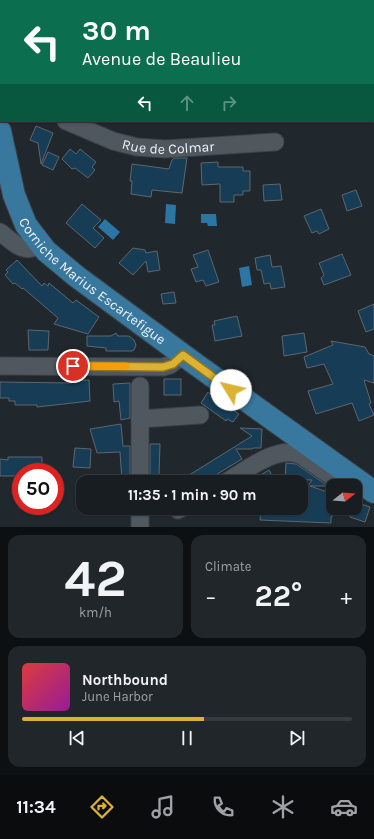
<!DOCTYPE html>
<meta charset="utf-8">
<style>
body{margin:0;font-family:Karla,sans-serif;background:#21262a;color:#f1f3f6;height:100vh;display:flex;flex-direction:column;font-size:15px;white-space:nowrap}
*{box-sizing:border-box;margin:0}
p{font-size:13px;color:#9fa2a5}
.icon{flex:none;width:22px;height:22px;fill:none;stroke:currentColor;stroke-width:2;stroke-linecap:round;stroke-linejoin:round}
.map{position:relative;height:527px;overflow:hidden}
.drawer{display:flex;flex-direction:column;gap:8px;padding:8px;background:#0d1013;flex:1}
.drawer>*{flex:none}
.guide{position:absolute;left:0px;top:0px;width:374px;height:122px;box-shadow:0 1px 3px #0004,0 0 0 1px #363b40;background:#0b6e4f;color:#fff;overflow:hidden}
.needle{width:26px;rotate:73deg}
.fabs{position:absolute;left:326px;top:479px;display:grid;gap:8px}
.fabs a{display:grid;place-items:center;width:36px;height:36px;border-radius:8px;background:#181d22;box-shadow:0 1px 3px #0004,0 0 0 1px #363b40;font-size:20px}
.speed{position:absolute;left:12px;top:463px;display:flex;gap:8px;font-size:20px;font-weight:700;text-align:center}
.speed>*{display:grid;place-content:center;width:52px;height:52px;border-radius:50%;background:#181d22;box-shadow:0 1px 3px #0004,0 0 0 1px #363b40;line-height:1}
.speed .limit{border:6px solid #d22;background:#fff;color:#111}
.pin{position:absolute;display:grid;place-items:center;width:34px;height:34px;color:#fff;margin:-17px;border:2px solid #fff;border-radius:50%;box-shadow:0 1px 4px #0007}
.me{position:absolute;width:44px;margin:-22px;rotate:306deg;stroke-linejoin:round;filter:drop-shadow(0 0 3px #0008)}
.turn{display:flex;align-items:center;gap:14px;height:84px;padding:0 16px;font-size:18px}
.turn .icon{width:52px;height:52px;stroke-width:2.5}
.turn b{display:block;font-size:28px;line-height:34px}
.lanes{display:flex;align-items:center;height:38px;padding:0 16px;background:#0003;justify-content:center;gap:20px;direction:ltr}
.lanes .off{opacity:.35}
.big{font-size:30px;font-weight:700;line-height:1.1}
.drawer .card{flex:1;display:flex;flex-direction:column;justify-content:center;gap:6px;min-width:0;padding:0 14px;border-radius:12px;background:#21262a}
.drawer .dial{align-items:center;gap:0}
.dial b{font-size:52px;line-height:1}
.song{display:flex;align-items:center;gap:12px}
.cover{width:48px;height:48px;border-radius:6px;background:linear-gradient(135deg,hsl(0 70% 55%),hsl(300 70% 35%))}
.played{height:4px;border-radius:2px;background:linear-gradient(90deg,#dbb233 55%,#363b40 55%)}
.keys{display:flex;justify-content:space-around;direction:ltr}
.heat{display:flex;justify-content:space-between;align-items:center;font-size:22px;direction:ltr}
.drawer .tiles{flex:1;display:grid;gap:8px;grid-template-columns:1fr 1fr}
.card:last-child{grid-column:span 2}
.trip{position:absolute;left:76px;top:475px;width:232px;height:40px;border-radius:12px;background:#181d22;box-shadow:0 1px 3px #0004,0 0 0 1px #363b40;font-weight:700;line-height:40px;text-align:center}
.tabs{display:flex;height:64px;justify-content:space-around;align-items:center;background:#0a0c0e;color:#9fa2a5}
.tabs .icon{width:28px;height:28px}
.tabs .selected{color:#dbb233}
.tabs b{font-size:18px;color:#f1f3f6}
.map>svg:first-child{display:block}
.water{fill:#2c76a5}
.building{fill:#173d56;stroke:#5e666d}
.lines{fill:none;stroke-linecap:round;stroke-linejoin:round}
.minor-casing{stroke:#3b4246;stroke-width:19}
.major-casing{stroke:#3b4246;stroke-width:24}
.minor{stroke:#4f585e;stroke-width:17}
.major{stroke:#39789e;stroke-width:22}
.route-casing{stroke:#8e7421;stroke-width:10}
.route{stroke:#dbb233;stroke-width:7}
.slow{stroke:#f59e0b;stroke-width:7}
.labels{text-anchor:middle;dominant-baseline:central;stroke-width:4;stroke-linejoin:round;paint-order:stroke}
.street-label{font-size:14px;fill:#edf2f6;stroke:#0c1012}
</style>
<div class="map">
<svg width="374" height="527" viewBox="0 0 374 527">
<rect width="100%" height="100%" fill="#20272d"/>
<g class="water">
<path d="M166,204L176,205L175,224L165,223Z"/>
<path d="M201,214H216L217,226H208L207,223H201Z"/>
<path d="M105,219L120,232L113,240L98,227Z"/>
<path d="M249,266L252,285L242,287L239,268Z"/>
</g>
<g class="building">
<path d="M36,126L53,133L41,164L38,143L30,140Z"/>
<path d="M70,149L76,154L80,149L96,162L92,167L95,170L88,178L75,168L72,169L62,159Z"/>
<path d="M48,152L59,157L53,170L42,165Z"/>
<path d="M174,158H187L182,193L152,190L151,197L131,194L132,181H130L132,164L169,169L172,160Z"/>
<path d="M218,162V167H243V171H250V191H243V195H234V202H220V184L202,185L201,163Z"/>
<path d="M280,184L282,200L264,201L263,185Z"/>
<path d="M356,190L362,206L347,211L342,195Z"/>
<path d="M82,204L101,220L93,228L104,238L95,248L66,223Z"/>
<path d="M321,209L329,229L319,234L317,231L312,233L304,216Z"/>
<path d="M133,248L145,250L146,253L157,251L160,270L148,272L146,261L133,275L119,263Z"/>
<path d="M208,250L219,282L206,286L203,280L196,282L191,269L198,267L193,255Z"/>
<path d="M342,254L351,275L324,285L321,278L324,275L319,263Z"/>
<path d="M270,255L272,267L281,266L285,287L271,289L270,283L264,284L261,270H257L255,258Z"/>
<path d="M17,260L42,286L44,283L48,286L49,283L73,303L76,300L99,317L88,334L54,324L58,318L23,288L22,289L15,283L13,284L5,275L8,272L6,270Z"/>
<path d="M174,292L176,303L163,304L161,294Z"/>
<path d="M374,304V329L366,332L358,311Z"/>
<path d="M237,316L242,336L215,341L212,325H215L214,321Z"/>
<path d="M28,330L49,331L48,350H29Z"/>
<path d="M116,333L118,336H129L134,340L136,345L134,350L132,351H106V348L87,346V336H111Z"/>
<path d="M304,333L307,352L284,356L282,336Z"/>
<path d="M331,341L365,347L369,354L374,356V383L364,380L371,403L369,404L374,415L359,421L352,403L316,414L308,391L333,384L324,364L307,368L304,357L333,345Z"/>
<rect x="164" y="379" width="17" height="16"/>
<path d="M89,380L90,401L37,407V405H15V401H9V398H0V382L72,383V381Z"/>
<path d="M130,383V418L121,420L119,401L114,402L113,384Z"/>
<path d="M208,392L239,414L233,422L227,419L226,421L201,403Z"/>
<path d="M121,424L123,446H130V482H122L120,452L97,453L90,429Z"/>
<path d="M240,428L262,429L261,448H253L252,449H236L242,459L204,482H178L252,436Z"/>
<path d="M150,444H160L159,475H150Z"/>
<path d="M75,448L91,449L90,468L73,467Z"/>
<path d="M8,457H42V472H21V476H0V459L8,460Z"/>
<path d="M286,463L296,464L328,486H310L333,494L332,517H331V523L260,520L261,508H301V496L312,480L285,479Z"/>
<path d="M269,470L276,482H249Z"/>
<path d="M355,502L370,507L365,522L350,517L352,508H355Z"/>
</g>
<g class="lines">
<g class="minor-casing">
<g id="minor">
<path d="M112,0L114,1"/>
<path d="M323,0V1"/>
<path d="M306,1L309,0"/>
<path d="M373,57L374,58"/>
<path d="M0,99L1,98"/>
<path id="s1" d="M66,121L113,141L137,147L165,149L275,142"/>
<path d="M0,232C13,242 24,256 41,244"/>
<path d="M0,366L163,367L170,365L183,355"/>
<path d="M140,386V482"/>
<path d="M140,419L200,415"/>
<path d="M226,482C245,471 278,444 300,455L346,486"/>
<path d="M140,508V527"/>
<path d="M178,510L182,508"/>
</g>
</g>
<g class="major-casing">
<g id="major">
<path id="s2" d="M0,131L14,195L26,225L46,251L76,276L194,363L374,492"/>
</g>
</g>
<use href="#minor" class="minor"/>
<use href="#major" class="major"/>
</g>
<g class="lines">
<g class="route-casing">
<path id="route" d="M73,366L163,367L173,364L183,355L231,390"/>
</g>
<use href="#route" class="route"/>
<path class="slow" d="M91,366H126"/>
</g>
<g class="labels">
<g class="street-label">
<text stroke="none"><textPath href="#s1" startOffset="107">Rue de Colmar</textPath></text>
<text stroke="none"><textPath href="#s2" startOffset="185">Corniche Marius Escartefigue</textPath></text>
</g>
</g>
</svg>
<div class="fabs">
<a><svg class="needle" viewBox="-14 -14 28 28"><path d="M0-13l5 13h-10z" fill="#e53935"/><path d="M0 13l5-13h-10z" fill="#9fa2a5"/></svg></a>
</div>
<div class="speed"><div class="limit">50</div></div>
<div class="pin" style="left:73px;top:366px;background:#d93025"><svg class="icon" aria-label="arrive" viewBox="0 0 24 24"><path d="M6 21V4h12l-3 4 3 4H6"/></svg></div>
<svg class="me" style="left:231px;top:390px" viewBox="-20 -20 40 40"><circle r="19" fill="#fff"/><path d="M0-13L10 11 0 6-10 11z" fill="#dbb233"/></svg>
<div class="trip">11:35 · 1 min · 90 m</div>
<div class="guide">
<div class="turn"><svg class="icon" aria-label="left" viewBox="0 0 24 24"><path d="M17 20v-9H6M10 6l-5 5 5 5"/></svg><div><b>30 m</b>Avenue de Beaulieu</div></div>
<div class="lanes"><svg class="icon" aria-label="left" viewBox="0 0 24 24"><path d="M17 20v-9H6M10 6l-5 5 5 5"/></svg><svg class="icon off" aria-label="ahead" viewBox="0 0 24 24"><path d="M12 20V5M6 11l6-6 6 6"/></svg><svg class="icon off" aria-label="right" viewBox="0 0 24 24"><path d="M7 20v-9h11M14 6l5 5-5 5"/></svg></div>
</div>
</div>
<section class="drawer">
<div class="tiles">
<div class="card dial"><b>42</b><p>km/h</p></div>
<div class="card"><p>Climate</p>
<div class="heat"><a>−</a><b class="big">22°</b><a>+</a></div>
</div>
<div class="card">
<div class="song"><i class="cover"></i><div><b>Northbound</b><p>June Harbor</p></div></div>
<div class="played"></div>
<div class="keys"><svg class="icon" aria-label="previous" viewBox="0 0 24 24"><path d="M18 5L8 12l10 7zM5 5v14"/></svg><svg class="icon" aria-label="pause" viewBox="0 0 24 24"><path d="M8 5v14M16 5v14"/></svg><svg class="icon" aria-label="next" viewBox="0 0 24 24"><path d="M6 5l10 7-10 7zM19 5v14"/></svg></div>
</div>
</div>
</section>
<nav class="tabs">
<b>11:34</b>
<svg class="icon selected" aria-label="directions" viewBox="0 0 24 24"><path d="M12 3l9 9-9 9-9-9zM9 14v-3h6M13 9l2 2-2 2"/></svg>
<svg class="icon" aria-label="music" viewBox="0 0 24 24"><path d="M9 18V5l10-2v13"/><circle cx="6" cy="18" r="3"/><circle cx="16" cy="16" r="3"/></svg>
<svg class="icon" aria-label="phone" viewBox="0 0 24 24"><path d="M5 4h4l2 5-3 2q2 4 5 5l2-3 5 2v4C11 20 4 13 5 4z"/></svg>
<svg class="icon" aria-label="climate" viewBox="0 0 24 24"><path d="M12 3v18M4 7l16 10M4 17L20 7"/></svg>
<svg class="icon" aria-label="car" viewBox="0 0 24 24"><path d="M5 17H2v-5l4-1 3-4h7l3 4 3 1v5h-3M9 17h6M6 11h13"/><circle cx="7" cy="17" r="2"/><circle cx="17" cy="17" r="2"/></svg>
</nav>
